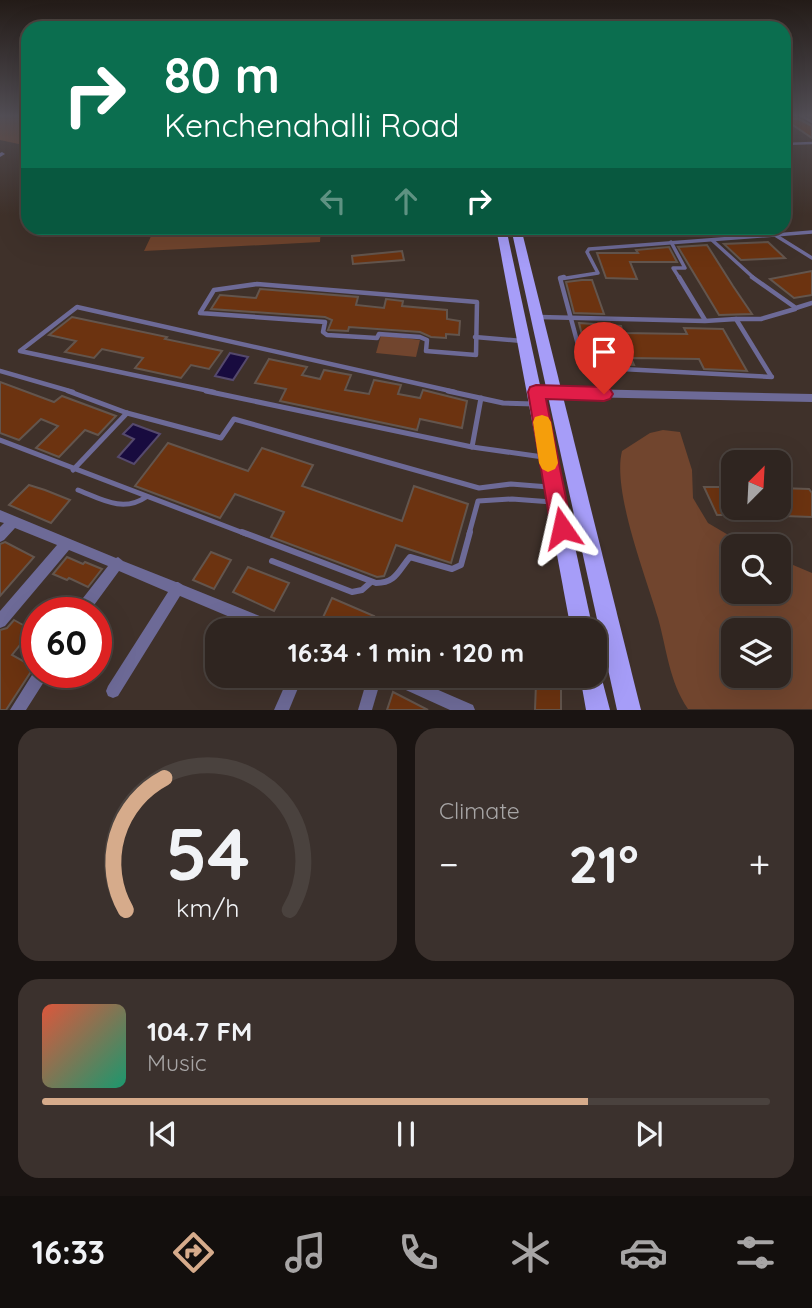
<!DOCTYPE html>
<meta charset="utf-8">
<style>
body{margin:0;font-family:Quicksand,sans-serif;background:#3b312d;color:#f1f3f6;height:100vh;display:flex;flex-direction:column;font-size:26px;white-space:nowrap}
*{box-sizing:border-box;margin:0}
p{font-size:23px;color:#a7a5a5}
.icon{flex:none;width:38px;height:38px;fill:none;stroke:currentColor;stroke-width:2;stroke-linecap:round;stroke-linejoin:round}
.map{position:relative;height:710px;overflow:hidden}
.panel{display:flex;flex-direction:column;gap:18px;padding:18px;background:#1a1412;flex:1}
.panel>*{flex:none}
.guide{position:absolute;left:21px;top:21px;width:770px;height:214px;border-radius:21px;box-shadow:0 7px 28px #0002,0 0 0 2px #4a423e;background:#0b6e4f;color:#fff;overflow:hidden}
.needle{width:46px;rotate:24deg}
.fabs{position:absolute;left:721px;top:450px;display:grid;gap:14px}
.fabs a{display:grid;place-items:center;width:70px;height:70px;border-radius:14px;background:#2f2520;box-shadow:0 7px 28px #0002,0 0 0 2px #4a423e;font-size:35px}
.speed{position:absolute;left:21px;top:597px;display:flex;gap:14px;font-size:35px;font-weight:700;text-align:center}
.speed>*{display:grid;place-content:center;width:91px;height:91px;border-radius:50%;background:#2f2520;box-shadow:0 7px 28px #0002,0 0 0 2px #4a423e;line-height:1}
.speed .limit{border:10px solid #d22;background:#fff;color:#111}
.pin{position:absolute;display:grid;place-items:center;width:60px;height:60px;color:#fff;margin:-72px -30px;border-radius:50% 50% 50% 0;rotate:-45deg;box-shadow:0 0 7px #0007}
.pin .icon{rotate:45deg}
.me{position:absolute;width:77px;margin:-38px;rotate:349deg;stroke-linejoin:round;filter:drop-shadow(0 0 5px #0008)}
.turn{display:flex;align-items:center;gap:24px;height:147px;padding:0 28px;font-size:32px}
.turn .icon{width:91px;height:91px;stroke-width:2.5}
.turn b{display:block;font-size:49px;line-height:60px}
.lanes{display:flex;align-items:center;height:66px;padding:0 28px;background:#0003;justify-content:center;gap:35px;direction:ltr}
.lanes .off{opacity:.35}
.big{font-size:52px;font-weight:800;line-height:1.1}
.panel .tile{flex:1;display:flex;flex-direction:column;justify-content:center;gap:10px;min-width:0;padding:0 24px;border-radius:21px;background:#3b312d}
.panel .dial{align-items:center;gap:0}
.dial svg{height:182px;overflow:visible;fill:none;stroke:#4a423e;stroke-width:7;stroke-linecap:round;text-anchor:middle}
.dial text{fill:#f1f3f6;stroke:none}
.song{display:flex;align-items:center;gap:21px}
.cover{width:84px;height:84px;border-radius:10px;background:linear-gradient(135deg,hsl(10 70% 55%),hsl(160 70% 35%))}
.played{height:7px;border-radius:4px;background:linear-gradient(90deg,#d6ab8b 75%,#4a423e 75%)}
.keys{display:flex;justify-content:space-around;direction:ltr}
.heat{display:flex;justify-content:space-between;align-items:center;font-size:38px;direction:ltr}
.panel .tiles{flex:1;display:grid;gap:18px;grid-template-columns:1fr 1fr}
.tile:last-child{grid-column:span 2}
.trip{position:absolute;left:205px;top:618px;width:402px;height:70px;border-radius:21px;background:#2f2520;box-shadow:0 7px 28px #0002,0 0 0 2px #4a423e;font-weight:800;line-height:70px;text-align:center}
.tab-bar{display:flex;height:112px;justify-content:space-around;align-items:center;background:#130f0d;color:#a7a5a5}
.tab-bar .icon{width:49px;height:49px}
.tab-bar .on{color:#d6ab8b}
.tab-bar b{font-size:32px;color:#f1f3f6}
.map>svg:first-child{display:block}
.green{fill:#71452e;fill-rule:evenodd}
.water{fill:#180b3f;stroke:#55496d;stroke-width:2}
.building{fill:#6c3310;stroke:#63554d;stroke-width:2}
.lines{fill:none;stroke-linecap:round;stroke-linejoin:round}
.lane-far4{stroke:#6d6a97;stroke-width:2.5}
.lane-far3{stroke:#6d6a97;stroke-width:3.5}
.lane-far2{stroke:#6d6a97;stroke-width:4.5}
.lane-far1{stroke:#6d6a97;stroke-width:5}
.lane{stroke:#6d6a97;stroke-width:6}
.street{fill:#6d6a97;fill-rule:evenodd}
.primary{fill:#a69df8;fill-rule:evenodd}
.route{fill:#e11d48;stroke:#92132f;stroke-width:2}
.slow{fill:#f59e0b}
</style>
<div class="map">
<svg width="812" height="710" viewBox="0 0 812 710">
<rect width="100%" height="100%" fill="#3f312a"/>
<g class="green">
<path d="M0,116H28V146L0,140Z"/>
<path d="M155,228H321L320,242L144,251Z"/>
<path d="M381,335L420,340L416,357L376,353Z"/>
<path d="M663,430L680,432L692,470L693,498L708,523L747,546H733V592H779V559L812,573V709H688C669,681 667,650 658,618C646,577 612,491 622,451L650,433ZM779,630V676H733V630Z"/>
</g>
<g class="water">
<path d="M230,353L248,357L233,380L215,376Z"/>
<path d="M133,424L160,434L134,464L118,457L134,439L123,434Z"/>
</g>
<g class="building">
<path d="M784,119H799L812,126V138Z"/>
<path d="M768,242L785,258L741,260L724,244Z"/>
<path d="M707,245L733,286L752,314L719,315L678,247Z"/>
<path d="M669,247L677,262H630L637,279L606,278L597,253H638L636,250Z"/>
<path d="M402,251L404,260L353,264L352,256Z"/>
<path d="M812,271V295L794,298L770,279Z"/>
<path d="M582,280H592L604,314L574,313L566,282Z"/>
<path d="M260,289L358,297L356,305L384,308L386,299L403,301L402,306L447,310V319L460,321L459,335L446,334V338L431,337L420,332L349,327L348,331L328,330L332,320L325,317L211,309L220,295L256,298Z"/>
<path d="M72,317L167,337L165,339L222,351L209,369L191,365L181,378L135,368L143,358L102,349L94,358L65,352L76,341L49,335Z"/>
<path d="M579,323L621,326L623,333L687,334L684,328L723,329L747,371L704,369L699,359L631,358L634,365L589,362Z"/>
<path d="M269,359L307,367L302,375L320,379L324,370L351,375L345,390L369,394L374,380L401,385L398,394L420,398L423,390L467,401L462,428L420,419L417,430L280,401L286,389L255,383Z"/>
<path d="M0,382L54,402L62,396L116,416L98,435L85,430L59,457L36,448L58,426L41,419L19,440L0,433Z"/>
<path d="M168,443L248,471L262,448L313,465L302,486L402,521L414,486L468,504L451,563L396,545L384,576L377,577L271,537L284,512L235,494L220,518L135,486Z"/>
<path d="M29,485L45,490L70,500L51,523L9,505Z"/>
<path d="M704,487H733V515H717Z"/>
<path d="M779,488L809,489L812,493V517L754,515V508H779Z"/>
<path d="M5,542L34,557L0,596V544Z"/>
<path d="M211,552L231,560L214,589L193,580Z"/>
<path d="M67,557L83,564L85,562L102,569L88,587L69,578L67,580L53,574Z"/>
<path d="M248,567L289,583L274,611L233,592Z"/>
<path d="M332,598L374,616L368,630H329L319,626Z"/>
<path d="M14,620L32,630L12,655L34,667L6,710H0V630L7,628Z"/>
<path d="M536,683L561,689V710H535Z"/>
<path d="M393,692L428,710H387Z"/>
</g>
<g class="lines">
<g class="lane-far4">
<path d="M802,116L812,122"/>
<path d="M784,144L812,143"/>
</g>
<g class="lane-far3">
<path d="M812,232L775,235L812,258"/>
<path d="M712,240L755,279"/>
<path d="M671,242L685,268H673L680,279"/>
<path d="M560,279L598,273L587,252L589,249L775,235"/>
</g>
<g class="lane-far2">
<path d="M564,277L560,278L584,367L772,377"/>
<path d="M679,277L705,320"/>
<path d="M752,277L796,308L812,303"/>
<path d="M257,284L477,302L476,355L426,351L427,340L420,337L379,334L377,338L327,335L323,332L325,322L200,313L214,290Z"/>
<path d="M539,317L705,321L736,319L771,376"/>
<path d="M736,319H761L795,309"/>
<path d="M475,337L522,341"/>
<path d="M0,371L73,392"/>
<path d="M214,392L20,351L77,307L455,392"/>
</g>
<g class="lane-far1">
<path d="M68,391L127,413L221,438L234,419L479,488L511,484L549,487"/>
<path d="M206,391L472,447L543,457"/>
<path d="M448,391L503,403L534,404"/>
<path d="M0,440L246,534"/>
<path d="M472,447L481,398"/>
<path d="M73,470L127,413"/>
<path d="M78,490C101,499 123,513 146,497"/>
<path d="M469,534L478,501L512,499L552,502"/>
</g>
<g class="lane">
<path d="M242,532L376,583C396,583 398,571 410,557L452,569L461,565L470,532"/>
<path d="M272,561L352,592L362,590L371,582"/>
</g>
<g class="street">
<path d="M0,153L2,152L5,154L0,157Z"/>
<path d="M536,388L812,394V402L536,396L533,395L531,392L533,389Z"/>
<path d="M0,510L116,558L118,557L123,561L176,582H178L183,585L282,625L284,630H261L180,596L118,696L113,698L108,696L106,691L108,686L168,592L119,571L89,612H75L76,607L108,566L69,550L5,626L0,628V611L57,545L15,528L4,540L0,542V527L4,523L0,522Z"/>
<path d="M37,667V672H49L47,677L26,710H10Z"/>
<path d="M289,676H303L289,710H274Z"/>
<path d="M368,676H382L372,710H358Z"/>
<path d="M384,676H406L473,705L475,710H450L386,681Z"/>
</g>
<g class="primary">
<path d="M496,228H506L593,630H571Z"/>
<path d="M511,228H521L641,710H617Z"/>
<path d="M595,666L599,668L610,710H586L580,676H595Z"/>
</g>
</g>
<linearGradient id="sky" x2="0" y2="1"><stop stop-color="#231b17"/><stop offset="0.54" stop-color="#524e55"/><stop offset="1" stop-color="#524e55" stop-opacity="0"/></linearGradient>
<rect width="812" height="215" fill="url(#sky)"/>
<path class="route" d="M536,385L604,387L610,389L613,394L610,399L604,401L546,399L572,528L569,536L562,539L554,536L551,528L528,392L530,387Z"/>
<path class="slow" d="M542,415L548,417L551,422L558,463L555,469L548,472L542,469L539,463L533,422L535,417Z"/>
</svg>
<div class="fabs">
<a><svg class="needle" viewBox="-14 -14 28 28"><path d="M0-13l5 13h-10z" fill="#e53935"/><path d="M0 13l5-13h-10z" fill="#a7a5a5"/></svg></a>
<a><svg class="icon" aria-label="search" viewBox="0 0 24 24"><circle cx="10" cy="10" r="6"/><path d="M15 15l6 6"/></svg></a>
<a><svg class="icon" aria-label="layers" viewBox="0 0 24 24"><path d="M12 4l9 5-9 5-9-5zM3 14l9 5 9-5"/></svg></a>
</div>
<div class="speed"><div class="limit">60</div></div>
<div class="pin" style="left:604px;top:394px;background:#d93025"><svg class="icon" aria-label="arrive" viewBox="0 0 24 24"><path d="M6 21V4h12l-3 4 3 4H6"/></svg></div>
<svg class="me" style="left:562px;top:528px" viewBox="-20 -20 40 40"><path d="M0-17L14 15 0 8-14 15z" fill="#e11d48" stroke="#fff" stroke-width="4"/></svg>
<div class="trip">16:34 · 1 min · 120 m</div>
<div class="guide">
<div class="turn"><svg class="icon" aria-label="right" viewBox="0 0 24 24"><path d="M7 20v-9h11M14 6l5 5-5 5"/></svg><div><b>80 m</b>Kenchenahalli Road</div></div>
<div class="lanes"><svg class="icon off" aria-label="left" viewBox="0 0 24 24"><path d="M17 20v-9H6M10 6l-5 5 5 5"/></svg><svg class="icon off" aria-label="ahead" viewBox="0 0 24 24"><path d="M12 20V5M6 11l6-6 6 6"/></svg><svg class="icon" aria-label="right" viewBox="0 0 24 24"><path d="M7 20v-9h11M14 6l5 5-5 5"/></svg></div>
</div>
</div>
<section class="panel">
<div class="tiles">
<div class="tile dial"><svg viewBox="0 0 100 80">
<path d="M14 69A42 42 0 1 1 86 69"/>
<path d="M14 69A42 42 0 0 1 31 11" stroke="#d6ab8b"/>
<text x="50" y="56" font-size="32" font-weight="700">54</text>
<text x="50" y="72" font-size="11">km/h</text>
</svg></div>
<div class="tile"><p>Climate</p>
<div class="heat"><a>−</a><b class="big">21°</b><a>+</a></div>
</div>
<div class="tile">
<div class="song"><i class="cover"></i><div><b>104.7 FM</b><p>Music</p></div></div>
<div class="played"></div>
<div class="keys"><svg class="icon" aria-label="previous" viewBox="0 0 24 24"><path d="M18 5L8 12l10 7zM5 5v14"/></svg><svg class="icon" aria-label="pause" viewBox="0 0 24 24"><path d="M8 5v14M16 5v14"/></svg><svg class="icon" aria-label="next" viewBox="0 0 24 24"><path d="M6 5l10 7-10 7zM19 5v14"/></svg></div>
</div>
</div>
</section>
<nav class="tab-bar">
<b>16:33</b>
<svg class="icon on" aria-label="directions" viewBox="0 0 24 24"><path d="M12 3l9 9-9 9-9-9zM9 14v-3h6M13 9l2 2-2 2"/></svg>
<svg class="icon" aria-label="music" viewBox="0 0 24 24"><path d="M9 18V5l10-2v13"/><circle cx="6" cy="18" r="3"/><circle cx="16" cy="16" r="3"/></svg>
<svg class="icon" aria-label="phone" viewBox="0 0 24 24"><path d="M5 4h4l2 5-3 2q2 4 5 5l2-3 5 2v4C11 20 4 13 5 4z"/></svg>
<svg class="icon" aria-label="climate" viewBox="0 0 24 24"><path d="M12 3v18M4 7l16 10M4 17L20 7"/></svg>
<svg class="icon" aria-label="car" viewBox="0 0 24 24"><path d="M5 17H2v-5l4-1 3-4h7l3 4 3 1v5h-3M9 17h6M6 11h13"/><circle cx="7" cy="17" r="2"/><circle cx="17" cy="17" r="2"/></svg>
<svg class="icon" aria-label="filters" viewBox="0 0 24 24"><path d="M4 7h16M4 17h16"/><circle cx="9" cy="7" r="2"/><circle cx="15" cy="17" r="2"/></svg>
</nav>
